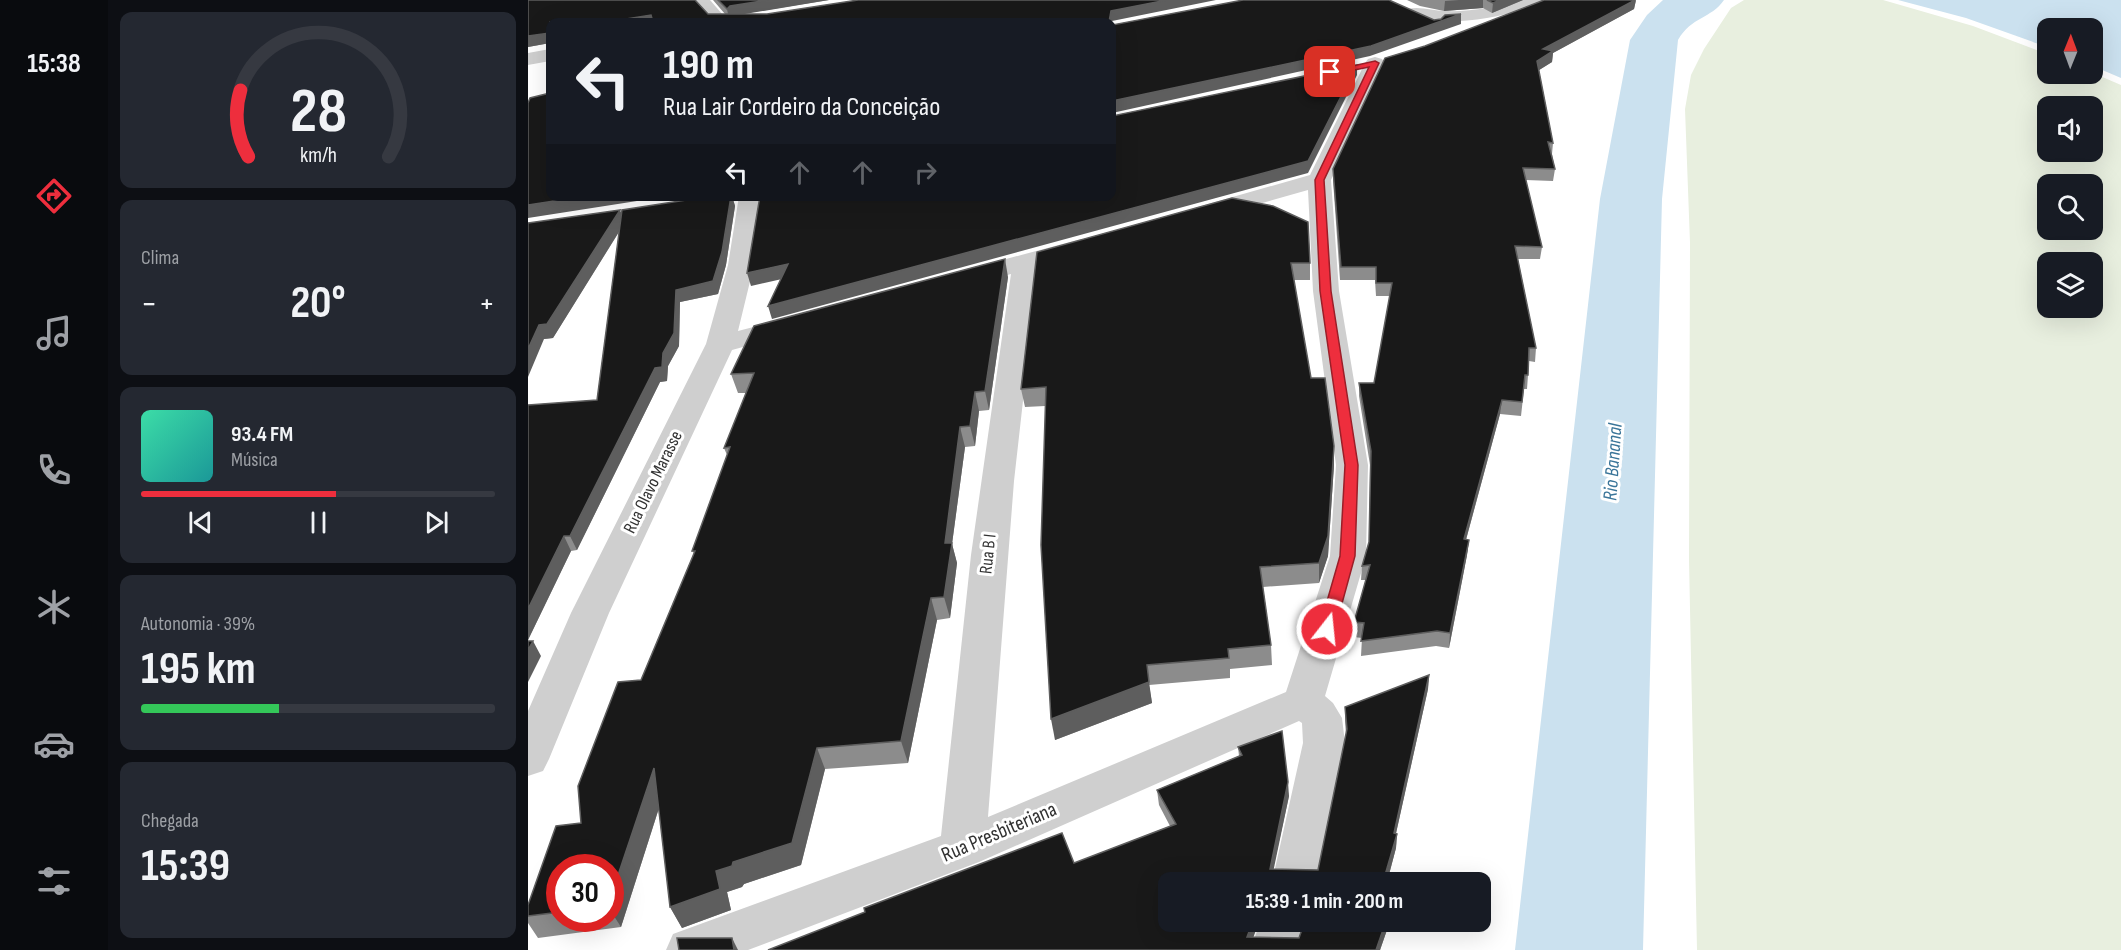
<!DOCTYPE html>
<html lang="pt">
<meta charset="utf-8">
<style>
body{margin:0;font-family:"Sofia Sans Condensed",sans-serif;background:#242831;color:#f1f3f6;height:100vh;display:flex;flex-direction:column;font-size:22px;white-space:nowrap}
*{box-sizing:border-box;margin:0}
p{font-size:20px;color:#9ea1a6}
.icon{flex:none;width:33px;height:33px;fill:none;stroke:currentColor;stroke-width:2;stroke-linecap:round;stroke-linejoin:round}
.map{position:relative;flex:1;overflow:hidden}
.drawer{display:flex;flex-direction:column;gap:12px;padding:12px;background:#0d0f14;width:420px}
.drawer>*{flex:none}
.guide{position:absolute;left:18px;top:18px;width:570px;height:183px;border-radius:12px;box-shadow:0 6px 24px #0002;background:#171b24;color:#f1f3f6;overflow:hidden}
.needle{width:39px;rotate:1deg}
.fabs{position:absolute;left:1509px;top:18px;display:grid;gap:12px}
.fabs a{display:grid;place-items:center;width:66px;height:66px;border-radius:12px;background:#171b24;box-shadow:0 6px 24px #0002;font-size:30px}
.speed{position:absolute;left:18px;top:854px;display:flex;gap:12px;font-size:30px;font-weight:700;text-align:center}
.speed>*{display:grid;place-content:center;width:78px;height:78px;border-radius:50%;background:#171b24;box-shadow:0 6px 24px #0002;line-height:1}
.speed .limit{border:9px solid #d22;background:#fff;color:#111}
.pin{position:absolute;display:grid;place-items:center;width:51px;height:51px;color:#fff;margin:-26px;border-radius:12px;box-shadow:0 3px 9px #0006}
.me{position:absolute;width:66px;margin:-33px;rotate:16deg;stroke-linejoin:round;filter:drop-shadow(0 0 4px #0008)}
.turn{display:flex;align-items:center;gap:21px;height:126px;padding:0 18px;font-size:27px}
.turn .icon{width:78px;height:78px;stroke-width:2.5}
.turn b{display:block;font-size:42px;line-height:51px}
.lanes{display:flex;align-items:center;height:57px;padding:0 18px;background:#0003;justify-content:center;gap:30px;direction:ltr}
.lanes .off{opacity:.35}
.big{font-size:45px;font-weight:700;line-height:1.1}
.drawer .tile{flex:1;display:flex;flex-direction:column;justify-content:center;gap:9px;min-width:0;padding:0 21px;border-radius:12px;background:#242831}
.drawer .dial{align-items:center;gap:0}
.dial svg{height:156px;overflow:visible;fill:none;stroke:#363941;stroke-width:7;stroke-linecap:round;text-anchor:middle}
.dial text{fill:#f1f3f6;stroke:none}
.song{display:flex;align-items:center;gap:18px}
.cover{width:72px;height:72px;border-radius:9px;background:linear-gradient(135deg,hsl(160 70% 55%),hsl(180 70% 35%))}
.played{height:6px;border-radius:3px;background:linear-gradient(90deg,#ee2e3d 55%,#363941 55%)}
.keys{display:flex;justify-content:space-around;direction:ltr}
.heat{display:flex;justify-content:space-between;align-items:center;font-size:33px;direction:ltr}
.charge{height:9px;border-radius:4px;background:linear-gradient(90deg,#34c759 39%,#363941 0)}
.trip{position:absolute;left:630px;top:872px;width:333px;height:60px;border-radius:12px;background:#171b24;box-shadow:0 6px 24px #0002;font-weight:700;line-height:60px;text-align:center}
main{display:flex;flex:1;min-height:0}
.tabs{display:flex;flex-direction:column;width:108px;justify-content:space-around;align-items:center;background:#090b0e;color:#9ea1a6}
.tabs .icon{width:42px;height:42px}
.tabs .on{color:#ee2e3d}
.tabs b{font-size:27px;color:#f1f3f6}
.map>svg:first-child{display:block}
.green{fill:#e8efdf;fill-rule:evenodd}
.water{fill:#cbe1ef}
.lines{fill:none;stroke-linecap:round;stroke-linejoin:round}
.river{fill:#cbe1ef;fill-rule:evenodd}
.minor{fill:#cfcfcf;fill-rule:evenodd}
.wall{fill:#8c8c8c;fill-rule:evenodd}
.shaded-wall{fill:#5e5e5e}
.building{fill:#191919;stroke:#5e5e5e;stroke-width:1.5}
.route{fill:#ee2e3d;stroke:#9b1e28;stroke-width:1.5}
.labels{text-anchor:middle;dominant-baseline:central;stroke-width:6;stroke-linejoin:round;paint-order:stroke}
.street-label{font-size:18px;fill:#323232;stroke:#fff}
.water-label{font-size:20px;font-style:italic;fill:#3a7599;stroke:#fff}
.near-street-label{font-size:21px;fill:#323232;stroke:#fff}
</style>
<main>
<nav class="tabs">
<b>15:38</b>
<svg class="icon on" aria-label="directions" viewBox="0 0 24 24"><path d="M12 3l9 9-9 9-9-9zM9 14v-3h6M13 9l2 2-2 2"/></svg>
<svg class="icon" aria-label="music" viewBox="0 0 24 24"><path d="M9 18V5l10-2v13"/><circle cx="6" cy="18" r="3"/><circle cx="16" cy="16" r="3"/></svg>
<svg class="icon" aria-label="phone" viewBox="0 0 24 24"><path d="M5 4h4l2 5-3 2q2 4 5 5l2-3 5 2v4C11 20 4 13 5 4z"/></svg>
<svg class="icon" aria-label="climate" viewBox="0 0 24 24"><path d="M12 3v18M4 7l16 10M4 17L20 7"/></svg>
<svg class="icon" aria-label="car" viewBox="0 0 24 24"><path d="M5 17H2v-5l4-1 3-4h7l3 4 3 1v5h-3M9 17h6M6 11h13"/><circle cx="7" cy="17" r="2"/><circle cx="17" cy="17" r="2"/></svg>
<svg class="icon" aria-label="filters" viewBox="0 0 24 24"><path d="M4 7h16M4 17h16"/><circle cx="9" cy="7" r="2"/><circle cx="15" cy="17" r="2"/></svg>
</nav>
<section class="drawer">
<div class="tile dial"><svg viewBox="0 0 100 80">
<path d="M14 69A42 42 0 1 1 86 69"/>
<path d="M14 69A42 42 0 0 1 10 35" stroke="#ee2e3d"/>
<text x="50" y="56" font-size="32" font-weight="700">28</text>
<text x="50" y="72" font-size="11">km/h</text>
</svg></div>
<div class="tile"><p>Clima</p>
<div class="heat"><a>−</a><b class="big">20°</b><a>+</a></div>
</div>
<div class="tile">
<div class="song"><i class="cover"></i><div><b>93.4 FM</b><p>Música</p></div></div>
<div class="played"></div>
<div class="keys"><svg class="icon" aria-label="previous" viewBox="0 0 24 24"><path d="M18 5L8 12l10 7zM5 5v14"/></svg><svg class="icon" aria-label="pause" viewBox="0 0 24 24"><path d="M8 5v14M16 5v14"/></svg><svg class="icon" aria-label="next" viewBox="0 0 24 24"><path d="M6 5l10 7-10 7zM19 5v14"/></svg></div>
</div>
<div class="tile"><p>Autonomia · 39%</p><b class="big">195 km</b><div class="charge"></div></div>
<div class="tile"><p>Chegada</p><b class="big">15:39</b></div>
</section>
<div class="map">
<svg width="1593" height="950" viewBox="0 0 1593 950">
<rect width="100%" height="100%" fill="#fff"/>
<path class="green" d="M1216,0H1355L1445,26L1519,54L1520,74L1565,73L1593,85V950H1169L1161,560L1162,243L1157,109L1163,75L1176,49L1203,8ZM1520,106H1564V152H1520ZM1520,184H1564V230H1520ZM1520,262H1564V308H1520Z"/>
<path class="water" d="M1370,0H1593V78L1565,66L1564,28H1520L1519,47L1438,18Z"/>
<g class="lines">
<path class="river" d="M1135,0H1196C1183,19 1164,16 1150,40L1134,199L1115,950H987L1072,199L1102,40L1119,15Z"/>
<g class="minor">
<path d="M164,0H182L201,22H183Z"/>
<path d="M992,0H1020L1017,4C972,17 926,28 880,17L877,13L880,9C892,6 905,11 917,11C943,12 968,7 992,0Z"/>
<path d="M22,49V61L0,65V53Z"/>
<path d="M847,57L854,59L857,63L803,180L811,291L840,465L838,556L797,696L805,703L814,718L817,743L790,882H744L775,743L774,723L771,721L451,862L220,950H138L145,934L413,836L443,555L483,274L435,287L426,285L422,279L426,273L553,239L562,242L566,247L562,252L510,267L486,481L460,817L758,692L802,556L808,465L785,291L780,190L675,220L666,218L663,213L666,208L782,175L837,63L840,59Z"/>
<path d="M211,196H235L226,265L210,331L263,317L273,319L277,325L273,331L204,350L81,613L21,759L15,771L0,776V711L43,613L178,344L200,265Z"/>
<path d="M733,921H781L770,950H722Z"/>
</g>
</g>
<g class="wall">
<path d="M0,0L180,14H197L185,0H301L213,14L584,21L22,22V43L0,47Z"/>
<path d="M879,0H995L964,13L955,8L916,11L892,6Z"/>
<path d="M1108,0L1106,9L1025,53L1024,62L1011,70L1025,143L1024,154L1027,169L1025,181L998,180L1014,247L1012,259H990L1008,348L1007,362L1001,361L999,389H996L993,416L972,414L938,540H941L939,555L921,648L908,646L833,656L834,638L826,637V622L838,580H833L834,566L841,542L842,465L831,396V383H846L862,296H848L847,280H812L805,180V169L897,46Z"/>
<path d="M184,196H204L207,206L198,265L190,294L152,302L151,346L140,366L139,381L132,382L49,550L43,551L0,640V405L69,400L91,232L25,338L16,339L0,223L93,213Z"/>
<path d="M704,198L782,263V280H766L783,378L806,465L800,556L791,583L735,587L743,645L744,665L702,669V678L621,685L624,703L527,740L517,406L497,407L493,389Z"/>
<path d="M480,277L461,410L451,411L447,446L437,447L424,544L429,563L422,618L409,620L380,763L297,769L273,865L216,884L214,887L199,892L203,910L154,928L142,907L131,808L93,927L10,938L0,923V905L53,823L166,553L164,551L199,455L196,448L218,393H210L203,374ZM32,867H82V918H32Z"/>
<path d="M901,675L900,689L868,833L869,834L868,848L859,882H640V921H731L725,937L771,938L860,927L852,950H240L546,863L642,826L631,805L629,790L711,756L710,747L761,796L745,869L790,870L818,735L817,721V707Z"/>
</g>
<g class="shaded-wall">
<path d="M240,0H301L205,16L201,19L199,9L202,6Z"/>
<path d="M639,0H688L584,21L583,22H581L583,11Z"/>
<path d="M931,0H955V8L916,11L917,1Z"/>
<path d="M972,0H995L964,13L965,3Z"/>
<path d="M1108,0L1106,9L1025,53L1024,62L1008,72L1009,61L1015,49Z"/>
<path d="M933,14V24L842,56L584,113V101Z"/>
<path d="M123,15L126,22H79Z"/>
<path d="M22,33V43L0,47V36Z"/>
<path d="M829,65V75L780,173L244,319L240,306Z"/>
<path d="M59,196H141L0,218V205Z"/>
<path d="M203,196H204L207,206L198,265L190,294L152,302L151,346L140,366L139,381L132,382L49,550L42,536L135,353L148,290Z"/>
<path d="M92,210L97,222L25,338L16,339L0,377V349L11,325Z"/>
<path d="M477,259L480,277L461,410L457,391Z"/>
<path d="M260,264L263,277L223,286L219,273Z"/>
<path d="M447,392L451,411L447,446L442,426Z"/>
<path d="M974,400L972,414L934,554L936,539Z"/>
<path d="M432,427L437,447L424,544L429,563L422,618L416,597L417,543Z"/>
<path d="M806,446V465L800,556L791,583V563Z"/>
<path d="M36,536L43,551L0,640V609Z"/>
<path d="M941,540L939,555L921,648L922,633Z"/>
<path d="M403,598L409,620L380,763L373,741Z"/>
<path d="M5,641L13,656L0,682V650Z"/>
<path d="M901,675L900,689L865,847L866,833Z"/>
<path d="M621,682L624,703L527,740L523,719Z"/>
<path d="M289,748L297,769L273,865L216,884L214,887L199,892L203,910L154,928L142,907L188,871L205,862Z"/>
<path d="M126,768L137,789L93,927L82,910V899Z"/>
<path d="M760,782L761,796L743,882L742,869Z"/>
<path d="M869,834L868,848L859,882H855Z"/>
<path d="M725,921H731L721,950L719,937Z"/>
<path d="M858,921H860V927L852,950H848Z"/>
<path d="M204,938L210,950H206Z"/>
</g>
<g class="building">
<path d="M0,0H167L180,14H239L330,0H639L583,11L581,22H125L123,15L79,22H22V33L0,36Z"/>
<path d="M190,0H240L202,6L199,9Z"/>
<path d="M715,0H861L906,20L913,19L917,15L933,14L843,46L584,101V25Z"/>
<path d="M959,0H972L965,3Z"/>
<path d="M1016,0H1107L1015,49L1025,51L1009,61L1025,143L1020,142L1027,169L995,168L1014,247L987,246L1008,348H1001L1000,375H997L994,402L974,400L936,539L941,540L922,633L909,631L833,641L836,623L826,622L842,565L834,566L841,542L843,451L831,383H846L864,283H848V267H813L805,169L857,58L897,46Z"/>
<path d="M829,65L780,161L240,306L260,264L219,273L232,196H584V116Z"/>
<path d="M22,93V196H59L0,205V103L2,98Z"/>
<path d="M184,196H203L194,252L185,281L148,290L146,333L135,353L134,367L127,368L42,536H36L0,609V405L69,400L94,210Z"/>
<path d="M704,198L745,206L780,222L782,263H763L783,378H797L806,446L800,536L791,563L732,567L743,645L700,649L701,658L619,665L621,682L523,719L513,545L518,387L493,389L509,252Z"/>
<path d="M92,210L19,324L11,325L0,349V223Z"/>
<path d="M477,259L457,391L447,392L442,426L432,427L417,543H424L416,597L403,598L373,741L289,748L264,843L205,862L204,866L188,871L192,889L142,907L126,768L82,899V867H32V912L0,916V905L28,826L53,823L50,786L90,682L113,680L167,551H164L202,447L196,448L226,373L203,374L226,326Z"/>
<path d="M0,641H5L0,650Z"/>
<path d="M901,675L866,833L869,834L855,882H640V921H725L719,937L771,938L777,921H858L848,950H240L337,912L336,908L534,833L546,863L648,824L629,790L714,755L710,747L754,731L760,782L742,869L790,870L819,729L817,707Z"/>
<path d="M149,938H204L206,950H151Z"/>
</g>
<path class="route" d="M847,61L851,63L796,180L803,291L830,465L827,556L807,629L805,633H794L791,629L812,556L817,465L792,291L787,180L841,67L802,75L798,72Z"/>
<g class="labels">
<g class="street-label">
<text transform="translate(125 482) rotate(-64)">Rua Olavo Marasse</text>
<text transform="translate(460 554) rotate(-84)">Rua B I</text>
</g>
<g class="water-label">
<text transform="translate(1085 462) rotate(-86)">Rio Bananal</text>
</g>
<g class="near-street-label">
<text transform="translate(471 832) rotate(-23)">Rua Presbiteriana</text>
</g>
</g>
</svg>
<div class="fabs">
<a><svg class="needle" viewBox="-14 -14 28 28"><path d="M0-13l5 13h-10z" fill="#e53935"/><path d="M0 13l5-13h-10z" fill="#9ea1a6"/></svg></a>
<a><svg class="icon" aria-label="sound" viewBox="0 0 24 24"><path d="M4 9h4l5-4v14l-5-4H4zM17 9q2 3 0 6"/></svg></a>
<a><svg class="icon" aria-label="search" viewBox="0 0 24 24"><circle cx="10" cy="10" r="6"/><path d="M15 15l6 6"/></svg></a>
<a><svg class="icon" aria-label="layers" viewBox="0 0 24 24"><path d="M12 4l9 5-9 5-9-5zM3 14l9 5 9-5"/></svg></a>
</div>
<div class="speed"><div class="limit">30</div></div>
<div class="pin" style="left:802px;top:72px;background:#d93025"><svg class="icon" aria-label="arrive" viewBox="0 0 24 24"><path d="M6 21V4h12l-3 4 3 4H6"/></svg></div>
<svg class="me" style="left:799px;top:629px" viewBox="-20 -20 40 40"><circle r="17" fill="#ee2e3d" stroke="#fff" stroke-width="3"/><path d="M0-11L8 9 0 5-8 9z" fill="#fff"/></svg>
<div class="trip">15:39 · 1 min · 200 m</div>
<div class="guide">
<div class="turn"><svg class="icon" aria-label="left" viewBox="0 0 24 24"><path d="M17 20v-9H6M10 6l-5 5 5 5"/></svg><div><b>190 m</b>Rua Lair Cordeiro da Conceição</div></div>
<div class="lanes"><svg class="icon" aria-label="left" viewBox="0 0 24 24"><path d="M17 20v-9H6M10 6l-5 5 5 5"/></svg><svg class="icon off" aria-label="ahead" viewBox="0 0 24 24"><path d="M12 20V5M6 11l6-6 6 6"/></svg><svg class="icon off" aria-label="ahead" viewBox="0 0 24 24"><path d="M12 20V5M6 11l6-6 6 6"/></svg><svg class="icon off" aria-label="right" viewBox="0 0 24 24"><path d="M7 20v-9h11M14 6l5 5-5 5"/></svg></div>
</div>
</div>
</main>
